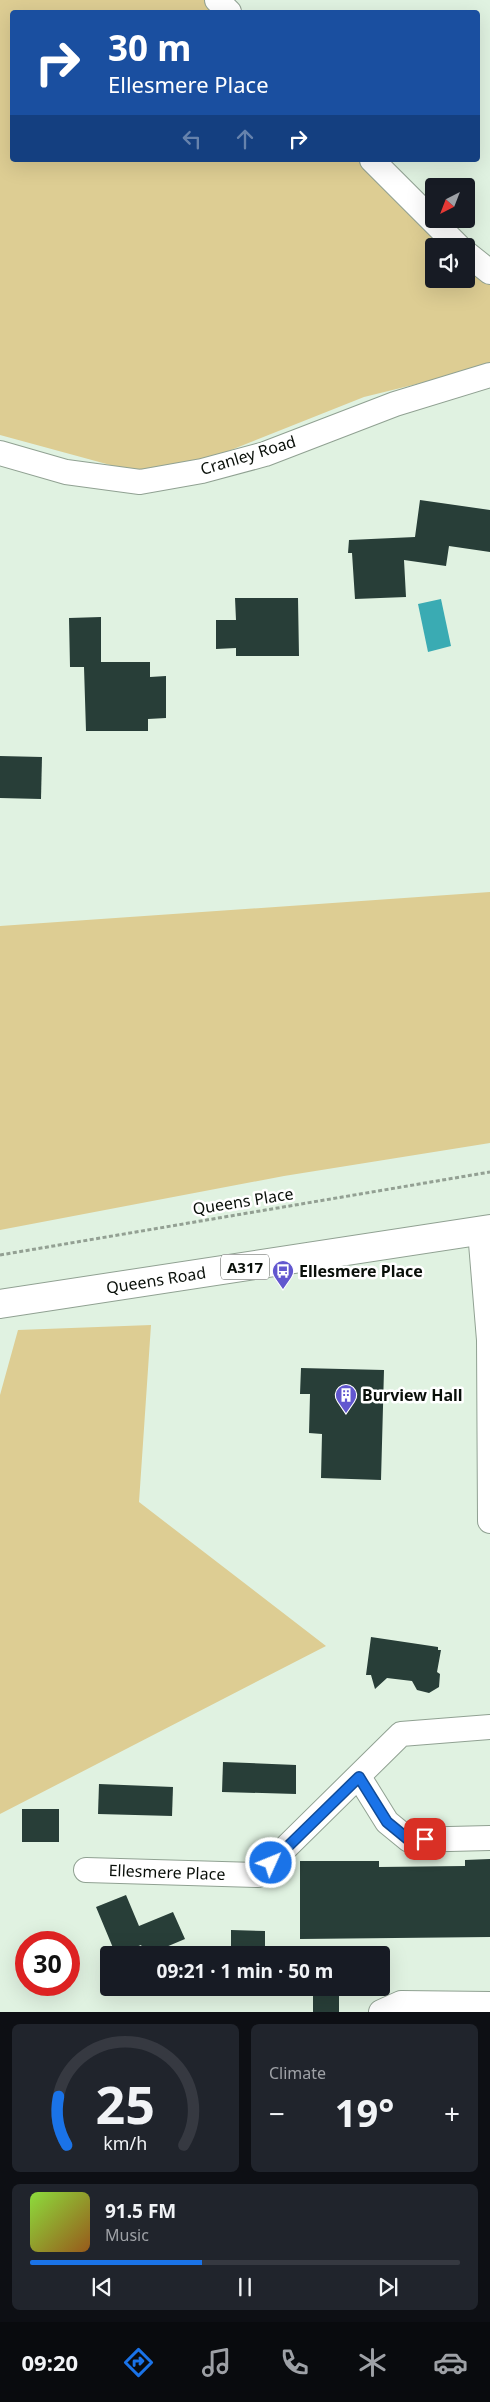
<!DOCTYPE html>
<meta charset="utf-8">
<style>
body{margin:0;font-family:"Noto Sans",sans-serif;background:#20242c;color:#f1f3f6;height:100vh;display:flex;flex-direction:column;font-size:19px;white-space:nowrap}
*{box-sizing:border-box;margin:0}
p{font-size:16px;color:#9ea1a6}
.icon{flex:none;width:28px;height:28px;fill:none;stroke:currentColor;stroke-width:2;stroke-linecap:round;stroke-linejoin:round}
.map{position:relative;height:2012px;overflow:hidden}
.side{display:flex;flex-direction:column;gap:12px;padding:12px;background:#0d0f14;flex:1}
.side>*{flex:none}
.hud{position:absolute;left:10px;top:10px;width:470px;height:152px;border-radius:5px;box-shadow:0 5px 20px #0002;background:#1a4fa0;color:#fff;overflow:hidden}
.needle{width:32px;rotate:222deg}
.controls{position:absolute;left:425px;top:178px;display:grid;gap:10px}
.controls a{display:grid;place-items:center;width:50px;height:50px;border-radius:5px;background:#171b24;box-shadow:0 5px 20px #0002;font-size:25px}
.speed{position:absolute;left:15px;top:1931px;display:flex;gap:10px;font-size:25px;font-weight:700;text-align:center}
.speed>*{display:grid;place-content:center;width:65px;height:65px;border-radius:50%;background:#171b24;box-shadow:0 5px 20px #0002;line-height:1}
.speed .limit{border:8px solid #d22;background:#fff;color:#111}
.pin{position:absolute;display:grid;place-items:center;width:42px;height:42px;color:#fff;margin:-21px;border-radius:10px;box-shadow:0 2px 8px #0006}
.me{position:absolute;width:55px;margin:-28px;rotate:46deg;stroke-linejoin:round;filter:drop-shadow(0 0 4px #0008)}
.turn{display:flex;align-items:center;gap:18px;height:105px;padding:0 15px;font-size:22px}
.turn .icon{width:65px;height:65px;stroke-width:2.5}
.turn b{display:block;font-size:35px;line-height:42px}
.lanes{display:flex;align-items:center;height:48px;padding:0 15px;background:#0003;justify-content:center;gap:25px;direction:ltr}
.lanes .off{opacity:.35}
.big{font-size:38px;font-weight:700;line-height:1.1}
.side .tile{flex:1;display:flex;flex-direction:column;justify-content:center;gap:8px;min-width:0;padding:0 18px;border-radius:8px;background:#20242c}
.side .dial{align-items:center;gap:0}
.dial svg{height:130px;overflow:visible;fill:none;stroke:#363941;stroke-width:7;stroke-linecap:round;text-anchor:middle}
.dial text{fill:#f1f3f6;stroke:none}
.song{display:flex;align-items:center;gap:15px}
.cover{width:60px;height:60px;border-radius:8px;background:linear-gradient(135deg,hsl(90 70% 55%),hsl(30 70% 35%))}
.played{height:5px;border-radius:2px;background:linear-gradient(90deg,#1a73e8 40%,#363941 40%)}
.keys{display:flex;justify-content:space-around;direction:ltr}
.heat{display:flex;justify-content:space-between;align-items:center;font-size:28px;direction:ltr}
.side .tiles{flex:1;display:grid;gap:12px;grid-template-columns:1fr 1fr}
.tile:last-child{grid-column:span 2}
.trip{position:absolute;left:100px;top:1946px;width:290px;height:50px;border-radius:5px;background:#171b24;box-shadow:0 5px 20px #0002;font-weight:700;line-height:50px;text-align:center}
.menu{display:flex;height:80px;justify-content:space-around;align-items:center;background:#090b0e;color:#9ea1a6}
.menu .icon{width:35px;height:35px}
.menu .current{color:#1a73e8}
.menu b{font-size:22px;color:#f1f3f6}
.map>svg:first-child{display:block}
.green{fill:#ddcd93}
.water{fill:#3aabb3}
.building{fill:#283e38}
.lines{fill:none;stroke-linecap:round;stroke-linejoin:round}
.street-casing{stroke:#90a192;stroke-width:26}
.primary-casing{stroke:#90a192;stroke-width:30}
.path{stroke:#93a093;stroke-width:3;stroke-dasharray:4 2.5;stroke-linecap:butt}
.street{stroke:#fff;stroke-width:24}
.primary{stroke:#fff;stroke-width:28}
.route-casing{stroke:#114b97;stroke-width:12}
.route{stroke:#1a73e8;stroke-width:9}
.labels{text-anchor:middle;dominant-baseline:central;stroke-width:5;stroke-linejoin:round;paint-order:stroke}
.shield{fill:#fff;stroke:#535753;stroke-width:1}
.shield-label{font-size:15px;font-weight:bold;fill:#090f09}
.street-label{font-size:16px;fill:#090f09;stroke:#fff}
.poi-label{font-size:16px;font-weight:bold;fill:#090f09;stroke:#fff;text-anchor:start}
</style>
<div class="map">
<svg width="490" height="2012" viewBox="0 0 490 2012">
<rect width="100%" height="100%" fill="#e0f2e1"/>
<g class="green">
<path d="M0,0H206L219,12H12V160H365L450,246H434V279H466V262L490,283V366L364,397L216,456L136,472L0,435Z"/>
<path d="M490,892V1143L284,1176L0,1230V926Z"/>
<path d="M151,1325L139,1502L326,1646L0,1814V1395L18,1330Z"/>
</g>
<path class="water" d="M441,599L451,646L428,652L418,604Z"/>
<g class="building">
<path d="M420,500L490,510V552L449,546L446,566L404,560L406,597L355,599L352,553H348L349,540L415,537Z"/>
<path d="M235,598H298L299,656H236V648L216,649V620H236Z"/>
<path d="M101,617V662H150V677L166,676V718L148,719V731H86L84,667H70L69,618Z"/>
<path d="M0,756L42,757L41,799L0,798Z"/>
<path d="M301,1368L384,1370L381,1480L321,1478L322,1434L309,1433L310,1394H300Z"/>
<path d="M371,1637L438,1647V1650H441L437,1672L440,1674L439,1687L429,1693L417,1690L412,1681L387,1678L375,1689L371,1675H366Z"/>
<path d="M223,1762L296,1765V1794L222,1792Z"/>
<path d="M99,1784L173,1787L172,1816L98,1814Z"/>
<rect x="22" y="1809" width="37" height="33"/>
<path d="M490,1859V1937L300,1939V1861H379V1867L465,1866V1860Z"/>
<path d="M126,1895L139,1926L173,1912L185,1939L147,1955L141,1945L116,1955L96,1907Z"/>
<path d="M231,1930L265,1931V1955H231Z"/>
<rect x="313" y="1988" width="26" height="24"/>
</g>
<g class="lines">
<g class="street-casing">
<g id="street">
<path d="M217,0L229,12"/>
<path d="M372,160L458,246"/>
<path d="M466,253L490,272"/>
<path d="M0,453L66,472L140,482L202,471L265,454L395,404L490,375"/>
<path d="M480,1231L489,1340L490,1521"/>
<path d="M359,1777L387,1822L409,1840L490,1838"/>
<path d="M86,1870L258,1875L401,1734L490,1727"/>
<path d="M381,2012L401,2003L490,2004"/>
</g>
</g>
<g class="primary-casing">
<path id="primary" d="M0,1304L490,1229"/>
</g>
<path class="path" d="M0,1255L490,1172"/>
<use href="#street" class="street"/>
<use href="#primary" class="primary"/>
</g>
<g class="lines">
<g class="route-casing">
<path id="route" d="M271,1863L359,1777L387,1822L409,1840L425,1839"/>
</g>
<use href="#route" class="route"/>
</g>
<defs>
<g id="bus-pin" transform="scale(1.125)"><path d="M0 17L-7.5 6A9.5 9.5 0 1 1 7.5 6Z" fill="#6257cf" stroke="#fff"/><path d="M-5-6H5V4H4V6H2V4H-2V6H-4V4H-5ZM-3.5-4V0h7V-4ZM-3.5 1.2v1.5H-2V1.2ZM2 1.2v1.5H3.5V1.2Z" fill="#fff"/></g>
<g id="building-pin" transform="scale(1.125)"><path d="M0 17L-7.5 6A9.5 9.5 0 1 1 7.5 6Z" fill="#6257cf" stroke="#fff"/><path d="M-4-6H4V6H1V3H-1V6H-4ZM-2.5-4.3h1.7v1.8h-1.7ZM.8-4.3h1.7v1.8H.8ZM-2.5-1h1.7V.8h-1.7ZM.8-1h1.7V.8H.8Z" fill="#fff"/></g>
</defs>
<g fill-rule="evenodd">
<use href="#bus-pin" x="283" y="1271"/>
<use href="#building-pin" x="346" y="1395"/>
</g>
<g class="labels">
<rect class="shield" x="221" y="1254.5" width="48" height="25" rx="4"/>
<g class="shield-label">
<text x="245" y="1267">A317</text>
</g>
<g class="street-label">
<text transform="translate(248 455) rotate(-17)">Cranley Road</text>
<text transform="translate(243 1201) rotate(-9)">Queens Place</text>
<text transform="translate(156 1280) rotate(-9)">Queens Road</text>
<text transform="translate(167 1872) rotate(2)">Ellesmere Place</text>
</g>
<g class="poi-label">
<text x="299" y="1271">Ellesmere Place</text>
<text x="362" y="1395">Burview Hall</text>
</g>
</g>
</svg>
<div class="controls">
<a><svg class="needle" viewBox="-14 -14 28 28"><path d="M0-13l5 13h-10z" fill="#e53935"/><path d="M0 13l5-13h-10z" fill="#9ea1a6"/></svg></a>
<a><svg class="icon" aria-label="sound" viewBox="0 0 24 24"><path d="M4 9h4l5-4v14l-5-4H4zM17 9q2 3 0 6"/></svg></a>
</div>
<div class="speed"><div class="limit">30</div></div>
<div class="pin" style="left:425px;top:1839px;background:#d93025"><svg class="icon" aria-label="arrive" viewBox="0 0 24 24"><path d="M6 21V4h12l-3 4 3 4H6"/></svg></div>
<svg class="me" style="left:271px;top:1863px" viewBox="-20 -20 40 40"><circle r="17" fill="#1a73e8" stroke="#fff" stroke-width="3"/><path d="M0-11L8 9 0 5-8 9z" fill="#fff"/></svg>
<div class="trip">09:21 · 1 min · 50 m</div>
<div class="hud">
<div class="turn"><svg class="icon" aria-label="right" viewBox="0 0 24 24"><path d="M7 20v-9h11M14 6l5 5-5 5"/></svg><div><b>30 m</b>Ellesmere Place</div></div>
<div class="lanes"><svg class="icon off" aria-label="left" viewBox="0 0 24 24"><path d="M17 20v-9H6M10 6l-5 5 5 5"/></svg><svg class="icon off" aria-label="ahead" viewBox="0 0 24 24"><path d="M12 20V5M6 11l6-6 6 6"/></svg><svg class="icon" aria-label="right" viewBox="0 0 24 24"><path d="M7 20v-9h11M14 6l5 5-5 5"/></svg></div>
</div>
</div>
<section class="side">
<div class="tiles">
<div class="tile dial"><svg viewBox="0 0 100 80">
<path d="M14 69A42 42 0 1 1 86 69"/>
<path d="M14 69A42 42 0 0 1 9 39" stroke="#1a73e8"/>
<text x="50" y="56" font-size="32" font-weight="700">25</text>
<text x="50" y="72" font-size="11">km/h</text>
</svg></div>
<div class="tile"><p>Climate</p>
<div class="heat"><a>−</a><b class="big">19°</b><a>+</a></div>
</div>
<div class="tile">
<div class="song"><i class="cover"></i><div><b>91.5 FM</b><p>Music</p></div></div>
<div class="played"></div>
<div class="keys"><svg class="icon" aria-label="previous" viewBox="0 0 24 24"><path d="M18 5L8 12l10 7zM5 5v14"/></svg><svg class="icon" aria-label="pause" viewBox="0 0 24 24"><path d="M8 5v14M16 5v14"/></svg><svg class="icon" aria-label="next" viewBox="0 0 24 24"><path d="M6 5l10 7-10 7zM19 5v14"/></svg></div>
</div>
</div>
</section>
<nav class="menu">
<b>09:20</b>
<svg class="icon current" aria-label="directions" viewBox="0 0 24 24"><path d="M12 3l9 9-9 9-9-9zM9 14v-3h6M13 9l2 2-2 2"/></svg>
<svg class="icon" aria-label="music" viewBox="0 0 24 24"><path d="M9 18V5l10-2v13"/><circle cx="6" cy="18" r="3"/><circle cx="16" cy="16" r="3"/></svg>
<svg class="icon" aria-label="phone" viewBox="0 0 24 24"><path d="M5 4h4l2 5-3 2q2 4 5 5l2-3 5 2v4C11 20 4 13 5 4z"/></svg>
<svg class="icon" aria-label="climate" viewBox="0 0 24 24"><path d="M12 3v18M4 7l16 10M4 17L20 7"/></svg>
<svg class="icon" aria-label="car" viewBox="0 0 24 24"><path d="M5 17H2v-5l4-1 3-4h7l3 4 3 1v5h-3M9 17h6M6 11h13"/><circle cx="7" cy="17" r="2"/><circle cx="17" cy="17" r="2"/></svg>
</nav>
